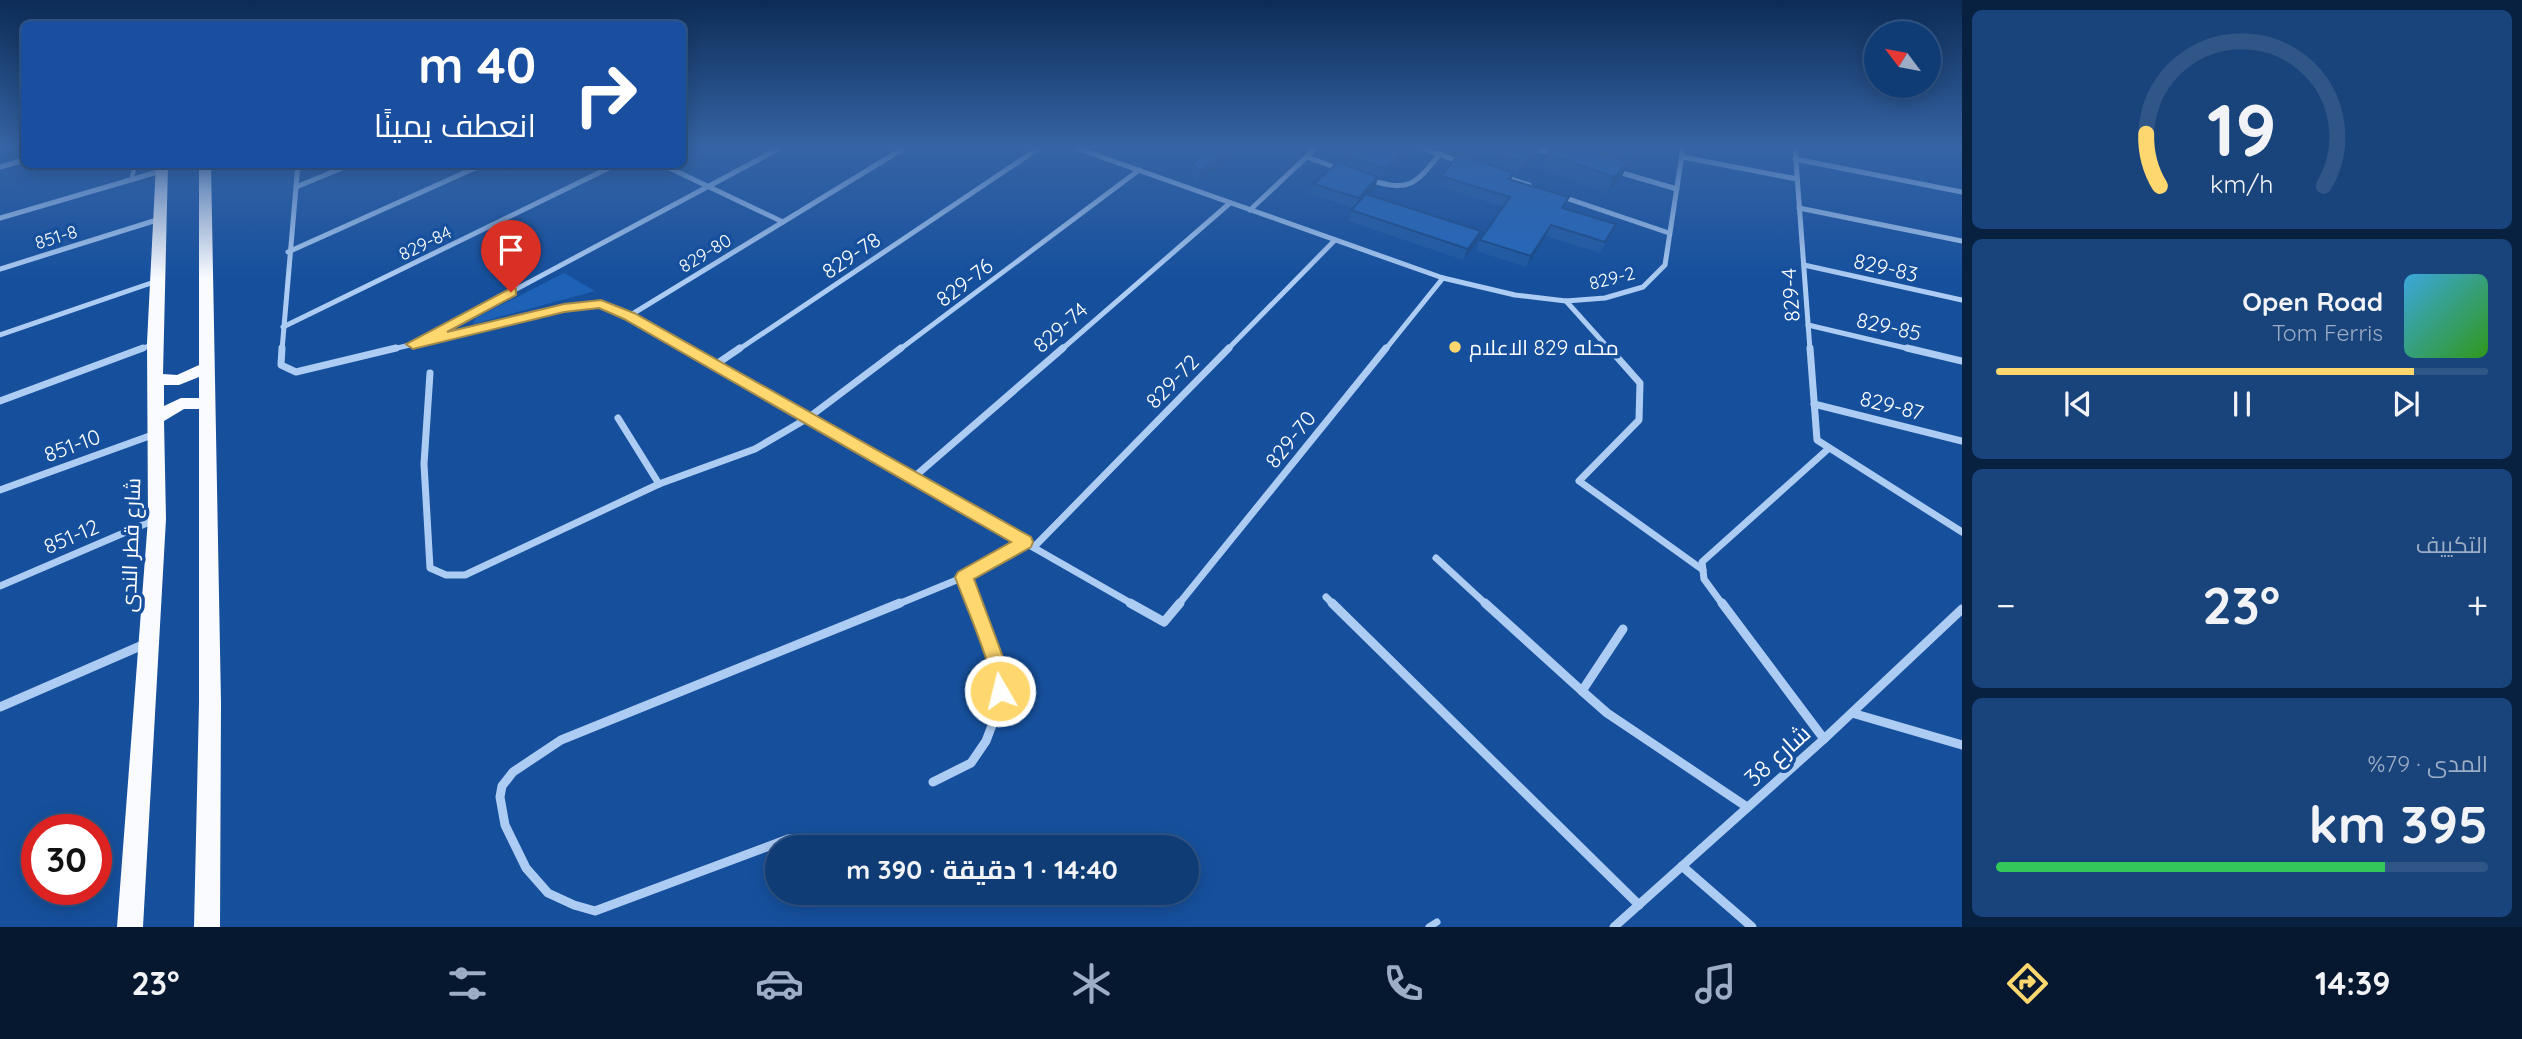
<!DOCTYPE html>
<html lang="ar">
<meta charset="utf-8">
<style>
body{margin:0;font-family:Quicksand,Cairo,sans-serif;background:#19437b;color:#f1f3f6;direction:rtl;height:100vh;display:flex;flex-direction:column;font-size:26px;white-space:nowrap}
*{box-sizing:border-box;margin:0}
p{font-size:23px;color:#9cadc5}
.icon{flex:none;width:38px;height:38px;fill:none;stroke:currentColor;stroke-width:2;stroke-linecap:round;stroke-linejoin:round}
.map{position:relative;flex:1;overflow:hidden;direction:ltr}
.sheet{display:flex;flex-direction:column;gap:10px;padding:10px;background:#092141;width:560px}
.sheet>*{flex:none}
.hud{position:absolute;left:21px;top:21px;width:665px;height:147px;border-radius:10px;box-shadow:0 4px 18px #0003,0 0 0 2px #305688;direction:rtl;background:#1a4fa0;color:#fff;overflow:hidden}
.needle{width:46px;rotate:302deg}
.tools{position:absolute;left:1864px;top:21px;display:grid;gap:14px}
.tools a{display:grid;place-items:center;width:77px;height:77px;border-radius:50%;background:#103c76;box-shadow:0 4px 18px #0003,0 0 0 2px #305688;font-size:35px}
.speed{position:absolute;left:21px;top:814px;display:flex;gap:14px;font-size:35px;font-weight:700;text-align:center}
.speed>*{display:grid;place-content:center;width:91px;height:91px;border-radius:50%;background:#103c76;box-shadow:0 4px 18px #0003,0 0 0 2px #305688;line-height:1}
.speed .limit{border:10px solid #d22;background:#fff;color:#111}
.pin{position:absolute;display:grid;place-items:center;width:60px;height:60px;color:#fff;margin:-72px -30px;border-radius:50% 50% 50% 0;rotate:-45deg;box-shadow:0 0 7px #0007}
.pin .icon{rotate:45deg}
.me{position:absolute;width:77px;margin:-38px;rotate:352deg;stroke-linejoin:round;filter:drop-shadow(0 0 5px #0008)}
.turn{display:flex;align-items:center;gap:24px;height:147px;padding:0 35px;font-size:32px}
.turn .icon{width:91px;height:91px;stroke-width:2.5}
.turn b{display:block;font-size:49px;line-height:60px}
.big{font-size:52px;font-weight:700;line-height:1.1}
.sheet .tile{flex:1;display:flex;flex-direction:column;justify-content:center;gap:10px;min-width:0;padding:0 24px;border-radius:10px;background:#19437b}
.sheet .dial{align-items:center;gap:0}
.dial svg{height:182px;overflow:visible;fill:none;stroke:#305688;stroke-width:7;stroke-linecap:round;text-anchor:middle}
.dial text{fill:#f1f3f6;stroke:none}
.song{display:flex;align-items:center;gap:21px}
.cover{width:84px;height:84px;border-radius:10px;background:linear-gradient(135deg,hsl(200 70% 55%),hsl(110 70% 35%))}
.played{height:7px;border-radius:4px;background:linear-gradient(90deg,#ffd76f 85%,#305688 85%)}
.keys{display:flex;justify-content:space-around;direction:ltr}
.heat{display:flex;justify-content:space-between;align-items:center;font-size:38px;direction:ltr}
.charge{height:10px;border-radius:5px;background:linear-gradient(90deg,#34c759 79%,#305688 0)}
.trip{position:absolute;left:765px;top:835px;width:434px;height:70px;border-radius:35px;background:#103c76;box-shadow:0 4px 18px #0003,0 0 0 2px #305688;font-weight:700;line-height:70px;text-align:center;direction:rtl}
.tabs{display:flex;height:112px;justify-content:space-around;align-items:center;background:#06182f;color:#9cadc5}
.tabs .icon{width:49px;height:49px}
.tabs .active{color:#ffd76f}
.tabs b{font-size:32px;color:#f1f3f6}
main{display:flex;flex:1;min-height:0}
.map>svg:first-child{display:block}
.green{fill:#1e62b7}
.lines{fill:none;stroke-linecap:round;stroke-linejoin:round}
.lane-far1{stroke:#adccf3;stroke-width:4.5}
.lane{stroke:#adccf3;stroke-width:7}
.street-far2{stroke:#adccf3;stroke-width:5}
.street-far1{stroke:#adccf3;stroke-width:7}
.street{stroke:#adccf3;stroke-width:9}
.primary{fill:#f9fbff;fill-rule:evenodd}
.wall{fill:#1f59a2}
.shaded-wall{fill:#194884}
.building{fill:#2467bc;stroke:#194884;stroke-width:2}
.route{fill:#ffd76f;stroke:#a68c48;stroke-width:2}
.poi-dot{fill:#ffd76f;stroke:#16509d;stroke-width:2.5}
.labels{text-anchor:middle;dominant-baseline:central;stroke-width:7;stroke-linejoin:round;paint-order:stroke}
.far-street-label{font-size:18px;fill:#fff;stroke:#16509d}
.street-label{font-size:21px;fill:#fff;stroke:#16509d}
.poi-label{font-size:21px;fill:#fff;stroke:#16509d;text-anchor:start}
.near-street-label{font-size:24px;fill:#fff;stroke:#16509d}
</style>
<main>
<section class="sheet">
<div class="tile dial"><svg viewBox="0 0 100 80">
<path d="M14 69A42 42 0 1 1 86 69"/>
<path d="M14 69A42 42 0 0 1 8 46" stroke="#ffd76f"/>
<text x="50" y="56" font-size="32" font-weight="700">19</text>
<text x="50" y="72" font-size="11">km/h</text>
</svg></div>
<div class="tile">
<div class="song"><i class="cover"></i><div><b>Open Road</b><p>Tom Ferris</p></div></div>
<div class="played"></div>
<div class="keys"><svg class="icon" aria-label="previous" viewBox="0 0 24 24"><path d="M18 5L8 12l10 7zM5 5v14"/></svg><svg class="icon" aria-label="pause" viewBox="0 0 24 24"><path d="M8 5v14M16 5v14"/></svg><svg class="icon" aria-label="next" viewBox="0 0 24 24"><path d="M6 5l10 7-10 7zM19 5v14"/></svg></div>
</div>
<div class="tile"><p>التكييف</p>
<div class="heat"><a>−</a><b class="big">23°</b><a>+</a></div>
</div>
<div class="tile"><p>المدى · 79%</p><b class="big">395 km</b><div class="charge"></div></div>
</section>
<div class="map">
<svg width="1962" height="927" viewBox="0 0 1962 927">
<rect width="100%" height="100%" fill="#16509d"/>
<path class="green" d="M564,273L595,291L473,324L476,318Z"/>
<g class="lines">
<path class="lane-far1" d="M132,178L135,164"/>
<path class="lane" d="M1429,927L1437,922"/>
<g class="street-far2">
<path d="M1076,148L1443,278L1515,295L1566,301L1605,298L1643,287L1665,265L1683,148"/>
<path d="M1423,148L1463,163"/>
<path d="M1530,148L1560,154"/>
<path d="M1795,148L1810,350"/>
<path d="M1307,157L1340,169"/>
<path d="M1682,157L1797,179"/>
<path d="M1795,159L1962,192"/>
<path d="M661,164L783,222"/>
<path d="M0,167L24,160"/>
<path d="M1615,171L1677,189"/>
<path d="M1504,177L1529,185"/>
<path d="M1370,180C1409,192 1415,185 1439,155"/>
<path d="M296,187L352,164"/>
<path d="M1560,196L1669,233"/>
<path d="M1799,208L1962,241"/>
<path d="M1250,210L1316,148"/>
<path d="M0,218L161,171"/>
<path d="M288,252L484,164"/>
<path d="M1804,265L1962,300"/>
<path d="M0,269L160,219"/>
<path d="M1566,301L1610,350"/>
<path d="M629,316L904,148"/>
<path d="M1808,325L1914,350"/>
<path d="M283,327L617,164"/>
<path d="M0,335L157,281"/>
<path d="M423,339L780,148"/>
<path d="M138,350L154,344"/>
<path d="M282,350L298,164"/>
<path d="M389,350L564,308L601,304L688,350"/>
<path d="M738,350L1039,148"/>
<path d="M899,350L1139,170"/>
<path d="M1061,350L1230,203"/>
<path d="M1227,350L1335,240"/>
<path d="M1385,350L1443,278"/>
</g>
<g class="street-far1">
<path d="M282,348L281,365L296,372L396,348"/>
<path d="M685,348L1134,605"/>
<path d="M1609,348L1640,383L1639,420L1579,481L1703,570"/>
<path d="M1810,348L1817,440L1962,532"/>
<path d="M1907,348L1962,361"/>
<path d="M715,365L740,348"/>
<path d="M430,373L424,464L430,568L446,575H465L659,484L755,449L808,418L901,348"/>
<path d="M0,401L143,348"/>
<path d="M1814,404L1962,441"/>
<path d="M618,418L659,484"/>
<path d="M913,478L1063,348"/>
<path d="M0,490L155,434"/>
<path d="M1034,547L1229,348"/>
<path d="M1436,558L1487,605"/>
<path d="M0,586L154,520"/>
<path d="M1326,597L1334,605"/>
<path d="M896,605L964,577"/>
<path d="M974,605L964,577L1025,542"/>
<path d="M1178,605L1386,348"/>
<path d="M1723,605L1704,579L1702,562L1828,449"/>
</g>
<g class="street">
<path d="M1130,603L1164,622L1180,603"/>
<path d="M1332,603L1639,905"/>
<path d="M1485,603L1582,691"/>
<path d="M1722,603L1824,739"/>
<path d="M1623,629L1582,691L1607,713L1747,807"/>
<path d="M0,707L145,644"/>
<path d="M1852,713L1962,745"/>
<path d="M933,782L971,763L986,741L999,707L1000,676L973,603"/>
<path d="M856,847L831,838L788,839L595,911L574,905L548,893L526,868L505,825L500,797L502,786L513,772L561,740L900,603"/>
<path d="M1682,866L1752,927"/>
<path d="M1614,927L1824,739L1962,609"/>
</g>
<path class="primary" d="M156,164H168L163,374L177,375L199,365V164H211L221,703L220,927H194L199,703V409H184L164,421L166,519L143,927H117L148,519L147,343ZM199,377V398H181L164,406V385H179Z"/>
</g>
<g class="wall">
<path d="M1208,148L1199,183L1191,174L1193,164Z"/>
<path d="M1461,148H1535L1532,163L1518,175L1514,174L1511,180L1610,235L1600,253L1546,236L1526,267L1476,251L1480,240L1503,207L1438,186L1441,176L1462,155L1464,150Z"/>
<path d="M1555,148H1645L1641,155L1629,169L1626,168L1621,178L1607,193L1542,170L1548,154Z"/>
<path d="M1345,154L1405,156L1383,179L1378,178L1375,188L1369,195L1481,231L1477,242L1463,260L1348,221L1351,210L1353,208L1311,194L1314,184L1343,164Z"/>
</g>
<g class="shaded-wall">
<path d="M1229,148H1240L1199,183L1200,172Z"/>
<path d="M1406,148H1408L1405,156L1383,179L1386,169Z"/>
<path d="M1641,148H1645L1641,155L1629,169L1636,153Z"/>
<path d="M1538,149L1532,163L1518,175L1524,162Z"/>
<path d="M1629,162L1621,178L1607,193L1614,177Z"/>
<path d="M1378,177L1375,188L1356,209L1359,198Z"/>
<path d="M1551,225L1546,236L1526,267L1531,256Z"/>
<path d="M1481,231L1477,242L1463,260L1468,249Z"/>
</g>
<g class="building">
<path d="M1208,148H1229L1200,172L1193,164Z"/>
<path d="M1351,148H1406L1386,169L1345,154Z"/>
<path d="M1484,148H1535L1538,149L1524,162Z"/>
<path d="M1555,148H1582L1629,162L1614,177L1548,154Z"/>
<path d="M1619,148H1641L1636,153Z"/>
<path d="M1459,154L1514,173L1508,179L1569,197L1562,208L1616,224L1605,242L1551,225L1531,256L1480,240L1510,197L1441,176Z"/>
<path d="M1338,162L1378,177L1359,198L1314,184Z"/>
<path d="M1366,194L1481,231L1468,249L1351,210Z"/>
</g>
<linearGradient id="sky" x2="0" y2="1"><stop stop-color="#0c2c56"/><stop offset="0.53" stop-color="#3664a5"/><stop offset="1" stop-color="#3664a5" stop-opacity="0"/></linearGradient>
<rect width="1962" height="278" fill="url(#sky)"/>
<path class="route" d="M511,288L516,289V295L447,332L564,304L601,300L634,313L1031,537L1033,542L1031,547L974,579L1010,676L1006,697H993C988,687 991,676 988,665C979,635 966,606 955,577L958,572L1011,542L624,319L599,308L564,312L413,349L406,344Z"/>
<circle class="poi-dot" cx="1455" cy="347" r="7"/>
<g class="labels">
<g class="far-street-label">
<text transform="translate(56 237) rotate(-17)">851-8</text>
<text transform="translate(425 243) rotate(-26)">829-84</text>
<text transform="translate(705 253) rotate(-31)">829-80</text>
<text transform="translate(1612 278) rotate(-14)">829-2</text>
</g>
<g class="street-label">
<text transform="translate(851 255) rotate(-34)">829-78</text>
<text transform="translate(1886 267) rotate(13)">829-83</text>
<text transform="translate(964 282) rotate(-37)">829-76</text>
<text transform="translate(1790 295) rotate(-94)">829-4</text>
<text transform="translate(1889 326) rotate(13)">829-85</text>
<text transform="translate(1060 327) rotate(-41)">829-74</text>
<text transform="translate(1172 381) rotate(-46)">829-72</text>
<text transform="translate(1892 405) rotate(14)">829-87</text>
<text transform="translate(1290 439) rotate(-51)">829-70</text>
<text transform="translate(72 445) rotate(-20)">851-10</text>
<text transform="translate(71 536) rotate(-23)">851-12</text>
<text transform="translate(130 545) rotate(-88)">شارع قطر الندى</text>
</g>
<g class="poi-label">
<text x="1469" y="347">محله 829 الاعلام</text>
</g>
<g class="near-street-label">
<text transform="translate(1777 755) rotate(-42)">شارع 38</text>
</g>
</g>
</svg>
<div class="tools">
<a><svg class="needle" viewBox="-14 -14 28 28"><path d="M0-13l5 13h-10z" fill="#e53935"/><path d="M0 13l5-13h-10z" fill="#9cadc5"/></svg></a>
</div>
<div class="speed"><div class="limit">30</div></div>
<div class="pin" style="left:511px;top:292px;background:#d93025"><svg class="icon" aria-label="arrive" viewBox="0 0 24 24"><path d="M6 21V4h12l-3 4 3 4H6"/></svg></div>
<svg class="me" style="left:1000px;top:691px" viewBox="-20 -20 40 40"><circle r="17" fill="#ffd76f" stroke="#fff" stroke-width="3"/><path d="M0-11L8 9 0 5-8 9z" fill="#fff"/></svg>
<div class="trip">14:40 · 1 دقيقة · 390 m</div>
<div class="hud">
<div class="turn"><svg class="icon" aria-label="right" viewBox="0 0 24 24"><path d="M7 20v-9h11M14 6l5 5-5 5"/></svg><div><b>40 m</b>انعطف يمينًا</div></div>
</div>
</div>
</main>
<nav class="tabs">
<b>14:39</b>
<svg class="icon active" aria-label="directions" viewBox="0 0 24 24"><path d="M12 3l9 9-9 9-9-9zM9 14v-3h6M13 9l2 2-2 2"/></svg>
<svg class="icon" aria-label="music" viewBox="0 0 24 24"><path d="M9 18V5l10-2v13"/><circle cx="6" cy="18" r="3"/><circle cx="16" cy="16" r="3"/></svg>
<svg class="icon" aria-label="phone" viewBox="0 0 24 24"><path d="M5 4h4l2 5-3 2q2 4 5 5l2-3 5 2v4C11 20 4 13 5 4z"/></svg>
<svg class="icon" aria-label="climate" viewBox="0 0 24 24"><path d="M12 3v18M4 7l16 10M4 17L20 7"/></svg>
<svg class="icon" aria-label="car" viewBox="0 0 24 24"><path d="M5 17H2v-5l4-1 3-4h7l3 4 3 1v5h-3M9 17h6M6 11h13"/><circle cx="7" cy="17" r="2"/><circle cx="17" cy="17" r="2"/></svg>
<svg class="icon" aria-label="filters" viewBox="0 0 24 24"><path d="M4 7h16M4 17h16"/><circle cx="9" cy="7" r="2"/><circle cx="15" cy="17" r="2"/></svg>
<b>23°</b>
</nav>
